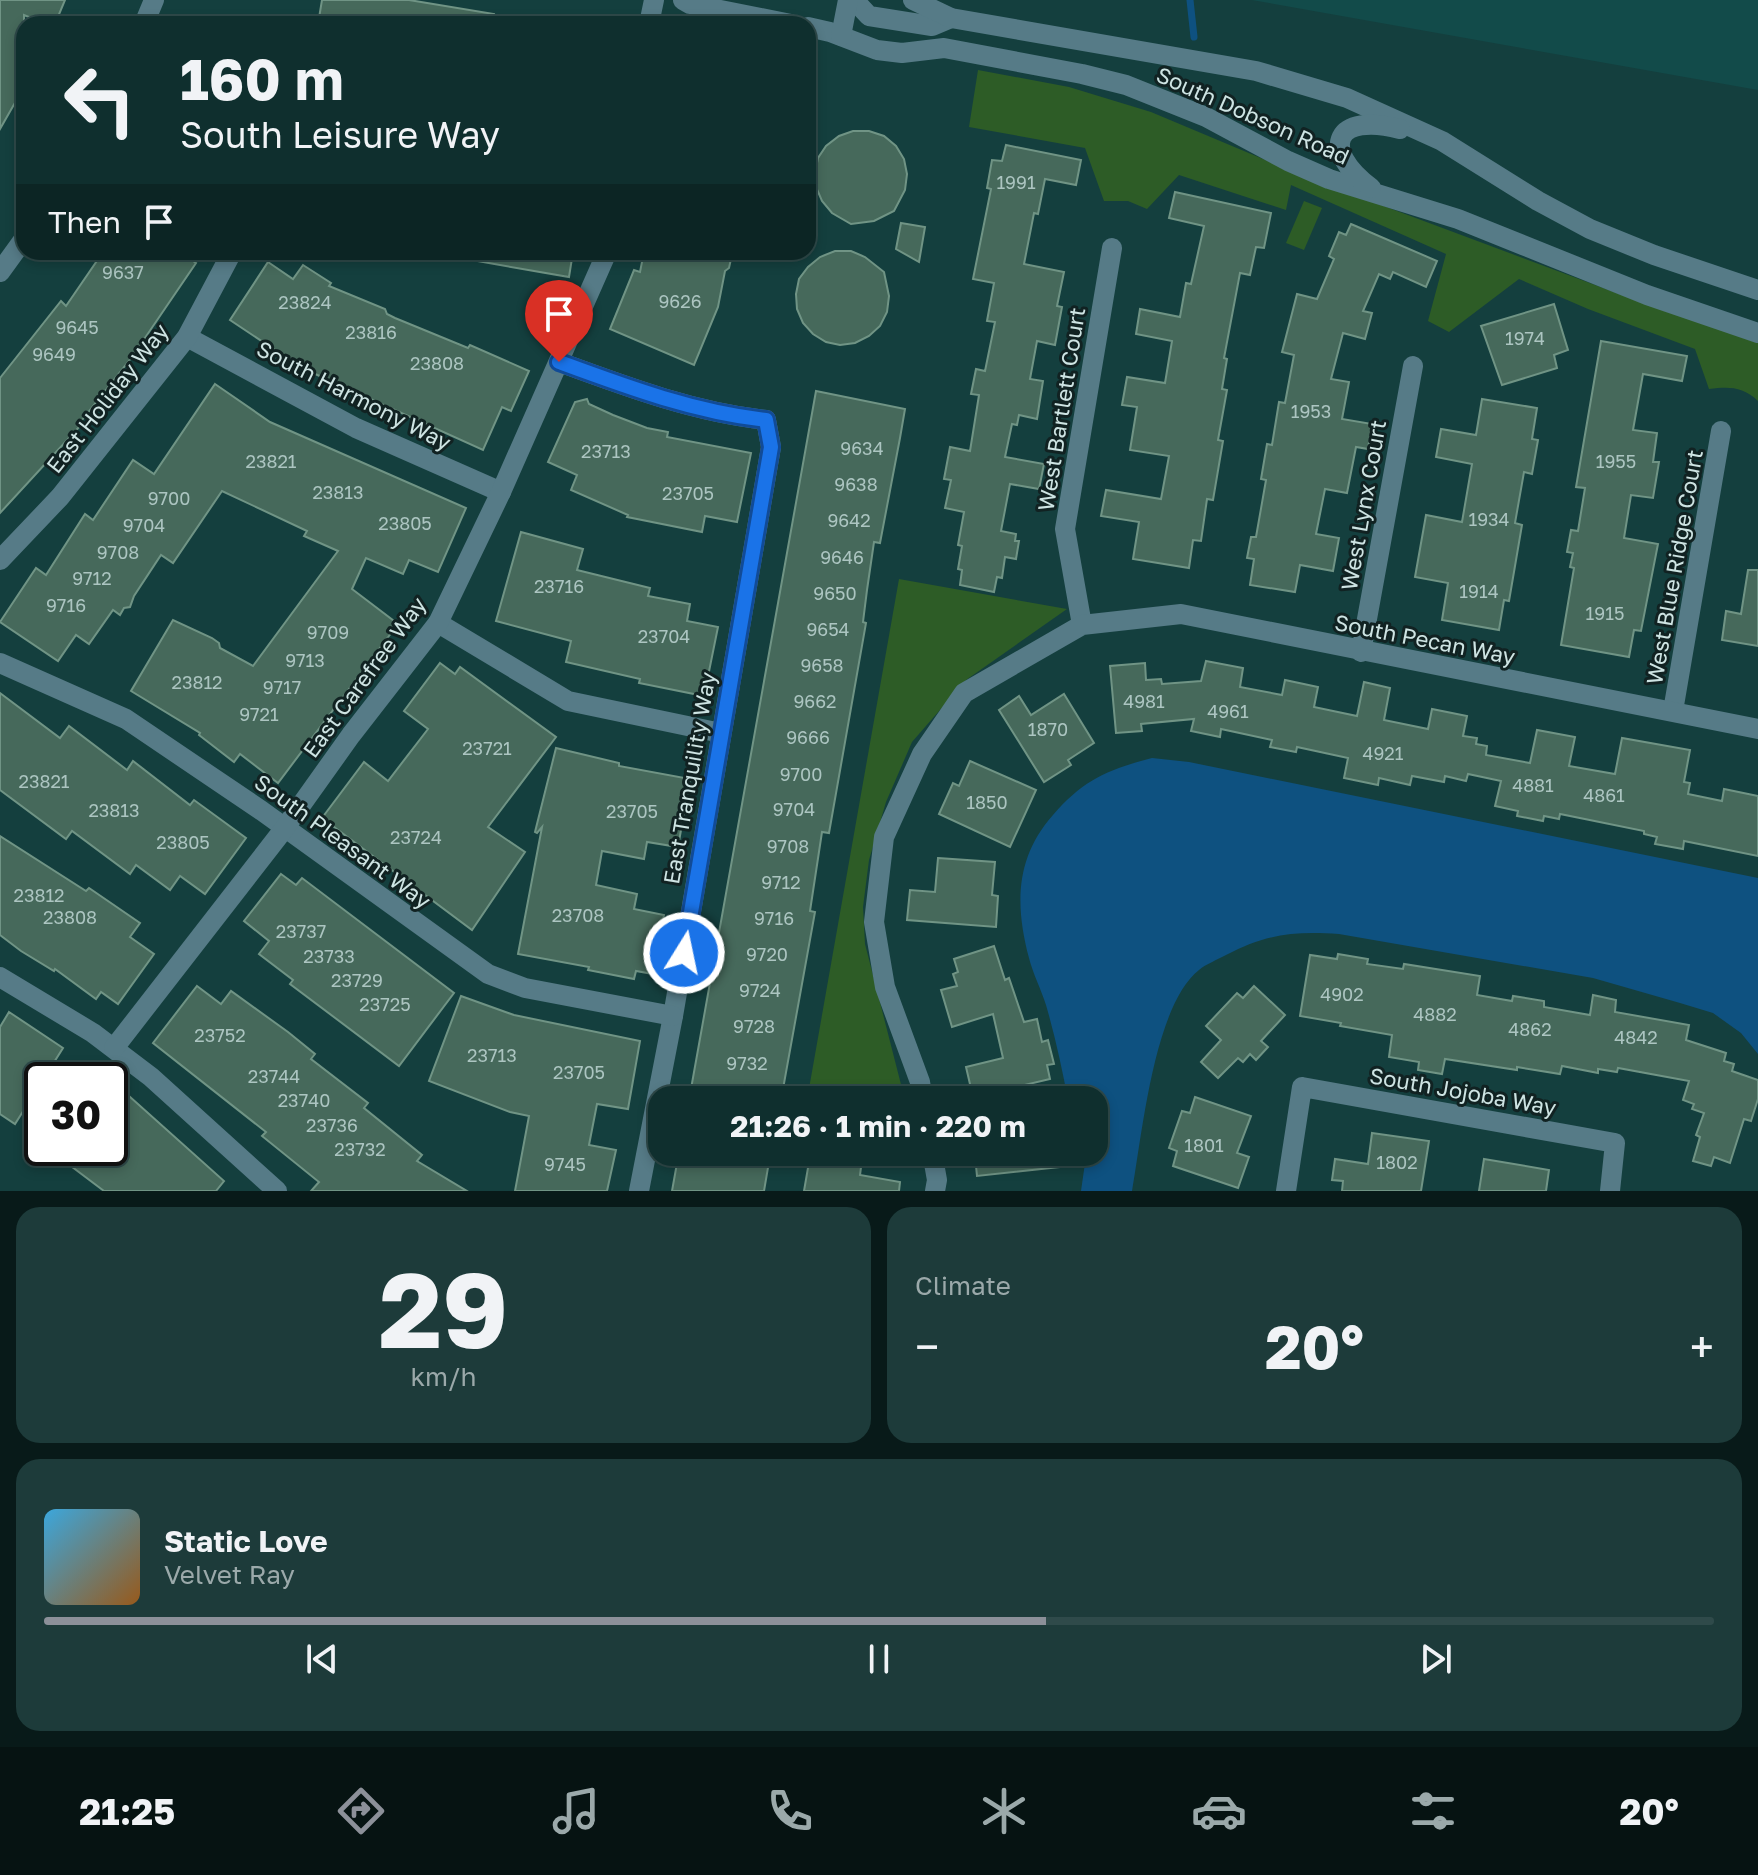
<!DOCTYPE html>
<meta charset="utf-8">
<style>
body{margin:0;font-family:"Golos Text",sans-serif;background:#1d3b3a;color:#f1f3f6;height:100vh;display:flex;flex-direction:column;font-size:30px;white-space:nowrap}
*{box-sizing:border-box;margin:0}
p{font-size:26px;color:#9ba9aa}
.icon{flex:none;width:44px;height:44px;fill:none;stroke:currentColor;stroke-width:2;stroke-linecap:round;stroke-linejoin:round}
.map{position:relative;height:1191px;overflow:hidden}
.panel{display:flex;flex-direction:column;gap:16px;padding:16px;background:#081a19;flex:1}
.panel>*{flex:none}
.hud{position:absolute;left:16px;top:16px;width:800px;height:244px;border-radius:24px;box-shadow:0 4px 12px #0003,0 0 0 2px #2f4a4a;background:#0f2f2e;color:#f1f3f6;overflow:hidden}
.speed{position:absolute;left:24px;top:1062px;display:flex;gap:16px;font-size:40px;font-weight:700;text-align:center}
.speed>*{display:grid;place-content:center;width:104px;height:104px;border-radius:50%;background:#0f2f2e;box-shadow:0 4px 12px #0003,0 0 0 2px #2f4a4a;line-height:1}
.speed .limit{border:4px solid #111;border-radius:12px;background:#fff;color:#111}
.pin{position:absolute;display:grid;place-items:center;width:68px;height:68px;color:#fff;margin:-82px -34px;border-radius:50% 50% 50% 0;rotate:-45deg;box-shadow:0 0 8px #0007}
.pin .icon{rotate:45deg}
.me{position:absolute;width:88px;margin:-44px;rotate:10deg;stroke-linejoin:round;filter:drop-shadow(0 0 6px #0008)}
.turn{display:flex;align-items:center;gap:28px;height:168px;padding:0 32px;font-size:36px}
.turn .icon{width:104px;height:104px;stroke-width:2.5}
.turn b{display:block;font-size:56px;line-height:68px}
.then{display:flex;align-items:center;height:76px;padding:0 32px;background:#0003;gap:16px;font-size:30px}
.big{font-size:60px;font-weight:700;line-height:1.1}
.panel .tile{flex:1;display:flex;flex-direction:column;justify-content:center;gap:12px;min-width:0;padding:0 28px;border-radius:24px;background:#1d3b3a}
.panel .dial{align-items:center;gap:0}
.dial b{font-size:104px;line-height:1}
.song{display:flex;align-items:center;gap:24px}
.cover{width:96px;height:96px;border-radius:12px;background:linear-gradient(135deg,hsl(200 70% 55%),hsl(30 70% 35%))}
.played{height:8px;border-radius:4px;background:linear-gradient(90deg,#8c9099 60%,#2f4a4a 60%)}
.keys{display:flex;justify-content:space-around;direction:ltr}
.heat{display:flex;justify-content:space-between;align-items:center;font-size:44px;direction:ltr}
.panel .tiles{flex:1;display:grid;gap:16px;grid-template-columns:1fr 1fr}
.tile:last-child{grid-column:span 2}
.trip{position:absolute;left:648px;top:1086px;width:460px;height:80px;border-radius:24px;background:#0f2f2e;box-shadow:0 4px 12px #0003,0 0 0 2px #2f4a4a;font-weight:700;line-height:80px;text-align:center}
.dock{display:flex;height:128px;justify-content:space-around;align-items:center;background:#061312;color:#9ba9aa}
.dock .icon{width:56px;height:56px}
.dock .selected{color:#8c9099}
.dock b{font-size:36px;color:#f1f3f6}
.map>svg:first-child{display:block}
.built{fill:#124b4a}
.green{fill:#2d5c26}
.water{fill:#0e5180}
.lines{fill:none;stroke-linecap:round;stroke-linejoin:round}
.stream{stroke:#0e5180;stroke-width:7}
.building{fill:#46695b;stroke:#709485;stroke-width:2}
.minor{stroke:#567b87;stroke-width:20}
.route-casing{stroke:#114b97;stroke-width:20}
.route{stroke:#1a73e8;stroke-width:14}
.labels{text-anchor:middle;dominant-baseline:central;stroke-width:6;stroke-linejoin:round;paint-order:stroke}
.number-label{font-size:18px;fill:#acc5c1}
.street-label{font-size:22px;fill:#cee4e3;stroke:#122}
</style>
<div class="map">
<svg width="1758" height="1191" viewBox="0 0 1758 1191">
<rect width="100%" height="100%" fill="#143f3e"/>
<path class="built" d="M1252,0H1758V90Z"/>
<g class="green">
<path d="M978,70L1069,87L1151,112L1306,177L1630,298L1758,343V401C1742,386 1729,387 1709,389L1695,349L1588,309L1519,279L1449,332L1428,321L1446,254L1291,185L1286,210L1179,175L1147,209L1128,201H1104L1085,148L969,127Z"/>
<path d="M1304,201L1322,208L1304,250L1286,243Z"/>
<path d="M899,579L1067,609L966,680L912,742L886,802L869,860L863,907L865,944L905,1100H807Z"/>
</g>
<path class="water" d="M1152,758L1189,762L1758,878V1054L1741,1033L1713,1013L1680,1003L1593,978L1339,934C1294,931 1266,934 1226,955C1217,960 1206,964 1199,970C1154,1005 1142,1136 1132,1191H1081L1085,1163L1082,1152H1094V1100H1068C1062,1068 1055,1036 1046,1005C1041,989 1033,974 1029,958C1015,905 1015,858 1053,815C1083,780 1109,769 1152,758Z"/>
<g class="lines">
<path class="stream" d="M1190,0L1194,37"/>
</g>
<g class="building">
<path d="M0,0H65L55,24H46L24,15V87L0,129Z"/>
<path d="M322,0H409L494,14L493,24H318Z"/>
<path d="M853,131H869L884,136L896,146L904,159L907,174L905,190L894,211L874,221L851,224L832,213L822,201L816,187L815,173L818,158L826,146L839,136Z"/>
<path d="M1006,145L1081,160L1076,185L1045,179L1038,214L1034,213L1024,264L1064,272L1057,306L1062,307L1055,345L1037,341L1030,379L1043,381L1037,419L1019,415L1017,425L1012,424L1005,457L1044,464L1039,489L1010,484L1001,531L1016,534L1015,541H1019L1016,559L1005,557L1002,578L997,577L994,592L960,585L962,570L958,569L962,546L958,545L964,512L945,508L951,480L944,479L950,447L970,451L979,395L971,394L976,369L985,371L995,322L987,321L994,283L973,279L991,189L987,188L992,160L1002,161Z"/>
<path d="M1175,192L1271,213L1264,248L1256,247L1250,275L1240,273L1224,358L1227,359L1222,389L1227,390L1218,440L1223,441L1213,500L1207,499L1201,541L1193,540L1189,568L1133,559L1139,522L1101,516L1106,490L1161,499L1169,456L1130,450L1137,407L1122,405L1127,377L1165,383L1172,341L1136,334L1140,309L1180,317L1186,283L1191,284L1204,226L1169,218Z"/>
<path d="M901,223L925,227L919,262L896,249Z"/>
<path d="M1351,224L1437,261L1426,287L1393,272L1390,279L1379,274L1363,311L1372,313L1365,339L1343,333L1331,379L1349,382L1342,419L1372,424L1368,449L1356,447L1347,493L1325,489L1316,534L1339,538L1333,571L1300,565L1295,592L1250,585L1254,559L1247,558L1251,537H1256L1266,480L1261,479L1267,444L1272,445L1279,402L1285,403L1294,355L1282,352L1297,294L1317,299L1334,259L1329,256L1339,232L1346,235Z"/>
<path d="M835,251H851L865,257L884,272L889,296L887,312L880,326L869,336L855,343L840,345L826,342L813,334L803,323L797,309L796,294L799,279L808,267L820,257Z"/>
<path d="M103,252H179L196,263L132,357L79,424L81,425L0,513V378L61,301L66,306Z"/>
<path d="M478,252H573L569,277L477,261Z"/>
<path d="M644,252H726L731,259L729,268L725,271L718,307L694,365L610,329L634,270L640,272Z"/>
<path d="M268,262L293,279L303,265L331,283L329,286L385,309L387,314L395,318L468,348L470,345L529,371L511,411L502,407L483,450L302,368L230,320Z"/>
<path d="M1554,304L1568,350L1554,355L1557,368L1502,385L1481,326Z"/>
<path d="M1601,341L1687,356L1682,381L1643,374L1633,430L1657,433L1653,462H1659L1653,498L1631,495L1624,538L1658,544L1641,631L1634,630L1629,657L1561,645L1574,568L1570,567L1573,553L1567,552L1571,530L1578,531L1585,488L1576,487Z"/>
<path d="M215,384L270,422L466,508L438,572L409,560L403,574L366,558L352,589L398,624L278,783L240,754L234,762L199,735L200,733L131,691L173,620L212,638L219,643L220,648L253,666L338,551L304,536L307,531L222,491L173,563L161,555L134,596L130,607L124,608L120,615L113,610L89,644L76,635L58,661L0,622L36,568L46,575L85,514L93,520L133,460L154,474Z"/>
<path d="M816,391L905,409L900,438L880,543L874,542L867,590L863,622L866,623L829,833L822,832L810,911L815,912L781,1100H689Z"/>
<path d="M587,399L589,404L613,415L647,428L668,432L667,437L751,453L737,522L705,516L702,532L627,517L628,515L571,490L577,475L548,462L575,402Z"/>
<path d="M1482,399L1537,408L1532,439L1538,440L1532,474L1524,472L1515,523L1522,525L1515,566L1509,601L1504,600L1499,630L1442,620L1448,583L1415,577L1426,515L1462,522L1472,464L1436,457L1441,429L1476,435Z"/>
<path d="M521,532L583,549L577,570L650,588L648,596L690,604L687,621L718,627L704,696L639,683L640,679L566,662L571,641L496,621Z"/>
<path d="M1748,570H1758V646L1722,640L1726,611L1741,614Z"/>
<path d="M1206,661L1243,668L1240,687L1282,695L1285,680L1318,687L1314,707L1357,716L1364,682L1390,688L1384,720L1428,729L1432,709L1467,716L1463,736L1477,738L1476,744L1487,746L1486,755L1530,763L1537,730L1575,737L1569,766L1615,774L1622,738L1690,750L1684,782L1690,783L1688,794L1722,801L1724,789L1758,796V856L1684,841L1683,849L1655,844L1657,837L1644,834V831L1560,814L1559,819L1544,816L1543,821L1517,816L1518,811L1495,806L1501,781L1468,774L1466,781L1445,776L1444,782L1412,776L1410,785L1379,778L1378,785L1344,778L1348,758L1297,747L1296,752L1270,747L1272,740L1221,729L1220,737L1191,731L1194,719L1141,724L1142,731L1116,733L1110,666L1145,663L1146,680L1161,679L1162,684L1201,681Z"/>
<path d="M440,663L455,674L460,667L556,737L488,827L525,852L472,930L322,818L364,762L388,781L428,729L404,711Z"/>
<path d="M0,693L60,738L69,726L127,770L133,761L190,805L194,800L246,838L205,894L180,876L170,890L136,865L130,874L72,831L66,839L0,790Z"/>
<path d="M1064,694L1094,743L1068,760L1071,765L1044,782L999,710L1019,696L1031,715Z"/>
<path d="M556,748L619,763V766L690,779L678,847L647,842L644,859L602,851L596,885L637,894L634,909L664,915L653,974L636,971L634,979L588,970L589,967L518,954L542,827L537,833L535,832Z"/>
<path d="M970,761L1036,790L1010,847L939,814L953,783L959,786Z"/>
<path d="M0,836L86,891L89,888L140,923L130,937L154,954L118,1004L101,992L96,999L55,969L54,971L21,951L0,935Z"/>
<path d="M938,858L995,862L992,895L998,896L996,927L907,920L910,890L935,892Z"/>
<path d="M281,874L296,885L302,878L454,993L399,1066L290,984L293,980L259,954L269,941L244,921Z"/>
<path d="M994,946L1005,980L1009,978L1024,1022L1037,1019L1042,1042L1048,1040L1054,1064L1047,1065L1050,1079L973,1097L966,1067L1003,1058L993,1014L952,1027L941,990L957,986L953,974L958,972L954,959Z"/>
<path d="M1338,954L1368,959L1367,964L1403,969L1404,964L1480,976L1477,995L1512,1001L1513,996L1544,1001V1007L1590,1015L1593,995L1616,1000L1615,1012L1689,1025L1686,1040L1726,1053L1724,1061L1734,1064L1732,1071L1758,1080V1099L1751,1121L1744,1119L1730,1163L1714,1157L1711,1166L1693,1161L1700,1137L1696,1135L1704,1113L1692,1109L1694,1104L1683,1100L1689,1081L1618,1068L1617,1072L1598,1069V1073L1562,1066L1560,1074L1517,1067V1070L1445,1059L1442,1074L1418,1070L1419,1062L1389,1057L1392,1035L1340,1026L1341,1023L1300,1016L1310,955L1337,959Z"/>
<path d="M197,986L221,1004L231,991L288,1032L315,1054L311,1059L368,1103L364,1108L422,1155L417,1161L467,1191H311L319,1182L262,1136L266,1132L153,1043Z"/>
<path d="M1254,986L1285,1015L1261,1041L1268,1047L1256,1060L1250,1054L1243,1062L1238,1058L1218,1078L1201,1062L1221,1040L1206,1026L1237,993L1243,998Z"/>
<path d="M461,996L514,1015L640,1041L628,1109L597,1104L589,1145L616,1150L607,1191H515L529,1116L510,1112L429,1081Z"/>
<path d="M9,1012L63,1048L15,1124L0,1114V1027Z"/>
<path d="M110,1079L224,1181L216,1191H104L47,1148H110Z"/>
<path d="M1195,1097L1251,1116L1237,1153L1249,1157L1238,1188L1173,1166L1177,1151L1169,1148L1182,1111L1190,1113Z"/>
<path d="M1372,1133L1429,1141L1421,1191H1342L1343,1181L1332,1180L1335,1159L1368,1164Z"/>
<path d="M679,1152L699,1156V1152H768L767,1155L770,1156L764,1191H672Z"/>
<path d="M818,1152H863L860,1175L900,1182L899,1191H804L809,1162L817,1164Z"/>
<path d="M986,1152H1087V1164L977,1176L975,1156L986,1155Z"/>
<path d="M1484,1159L1549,1170L1546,1191H1479Z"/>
</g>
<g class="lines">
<g class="minor">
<path d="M683,0L690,4L791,24"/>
<path d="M854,0L869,16L932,26L951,18"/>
<path d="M913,0L951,18L1256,71L1347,98L1442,141L1538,201L1590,229L1654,255L1758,290"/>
<path d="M144,24L154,0"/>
<path d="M649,24L654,0"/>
<path d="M808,27L830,32L877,50L902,53L944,48L1082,74L1126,85L1206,117L1288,161L1329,179L1458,219L1647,295L1758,333"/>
<path d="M841,36L848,0"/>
<path d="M1371,188C1318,148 1336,112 1400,129"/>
<path d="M0,272L24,239"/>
<path d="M187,337L356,428L501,492"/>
<path d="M559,362C627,387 694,412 766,420L771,447L673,1016L639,1191"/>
<path d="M0,560L60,497L187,337L232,252"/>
<path d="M438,623L568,701L721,733"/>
<path d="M1082,625L1065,529L1112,248"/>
<path d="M1361,652L1413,366"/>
<path d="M0,663L126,719L262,811L488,974L525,988L673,1016"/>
<path d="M1673,711L1721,431"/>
<path d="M0,977L93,1033L151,1077L277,1191"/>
<path d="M114,1048L284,829L351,735L438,623L501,492L607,252"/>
<path d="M923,1100L920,1082L885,987L874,922L884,837L922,754L964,693L1082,625L1181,614L1758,729"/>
<path d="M932,1152L937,1180L935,1191"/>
<path d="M1286,1191L1302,1087L1615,1143L1610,1191"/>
</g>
</g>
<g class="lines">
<g class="route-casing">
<path id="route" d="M559,362C627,387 694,412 766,420L771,447L684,953"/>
</g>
<use href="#route" class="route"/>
</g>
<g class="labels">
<g class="number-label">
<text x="1016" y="182">1991</text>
<text x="123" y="272">9637</text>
<text x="680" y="301">9626</text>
<text x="305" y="302">23824</text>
<text x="77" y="327">9645</text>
<text x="371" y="332">23816</text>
<text x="1525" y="338">1974</text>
<text x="54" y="354">9649</text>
<text x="437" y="363">23808</text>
<text x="1311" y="411">1953</text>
<text x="862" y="448">9634</text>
<text x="606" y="451">23713</text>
<text x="271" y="461">23821</text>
<text x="1616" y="461">1955</text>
<text x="856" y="484">9638</text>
<text x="338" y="492">23813</text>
<text x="688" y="493">23705</text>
<text x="169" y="498">9700</text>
<text x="1489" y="519">1934</text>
<text x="849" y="520">9642</text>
<text x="405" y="523">23805</text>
<text x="144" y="525">9704</text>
<text x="118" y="552">9708</text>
<text x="842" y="557">9646</text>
<text x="92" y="578">9712</text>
<text x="559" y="586">23716</text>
<text x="1479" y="591">1914</text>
<text x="835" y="593">9650</text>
<text x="66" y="605">9716</text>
<text x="1605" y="613">1915</text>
<text x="828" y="629">9654</text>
<text x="328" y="632">9709</text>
<text x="664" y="636">23704</text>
<text x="305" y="660">9713</text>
<text x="822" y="665">9658</text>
<text x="197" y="682">23812</text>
<text x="282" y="687">9717</text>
<text x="815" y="701">9662</text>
<text x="1144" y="701">4981</text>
<text x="1228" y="711">4961</text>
<text x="259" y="714">9721</text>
<text x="1048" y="729">1870</text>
<text x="808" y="737">9666</text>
<text x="487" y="748">23721</text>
<text x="1383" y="753">4921</text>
<text x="801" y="774">9700</text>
<text x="44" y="781">23821</text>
<text x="1533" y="785">4881</text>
<text x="1604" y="795">4861</text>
<text x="987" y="802">1850</text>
<text x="794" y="809">9704</text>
<text x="114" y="810">23813</text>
<text x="632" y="811">23705</text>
<text x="416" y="837">23724</text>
<text x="183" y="842">23805</text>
<text x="788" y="846">9708</text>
<text x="781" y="882">9712</text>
<text x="39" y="895">23812</text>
<text x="578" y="915">23708</text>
<text x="70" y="917">23808</text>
<text x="774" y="918">9716</text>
<text x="301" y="931">23737</text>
<text x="767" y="954">9720</text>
<text x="329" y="956">23733</text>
<text x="357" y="980">23729</text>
<text x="760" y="990">9724</text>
<text x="1342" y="994">4902</text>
<text x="385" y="1004">23725</text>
<text x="1435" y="1014">4882</text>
<text x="754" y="1026">9728</text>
<text x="1530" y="1029">4862</text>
<text x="220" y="1035">23752</text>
<text x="1636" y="1037">4842</text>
<text x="492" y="1055">23713</text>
<text x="747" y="1063">9732</text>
<text x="579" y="1072">23705</text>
<text x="274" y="1076">23744</text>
<text x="304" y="1100">23740</text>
<text x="332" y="1125">23736</text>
<text x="1204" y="1145">1801</text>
<text x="360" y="1149">23732</text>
<text x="1397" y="1162">1802</text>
<text x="565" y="1164">9745</text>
</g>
<g class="street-label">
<text transform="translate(1253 115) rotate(24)">South Dobson Road</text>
<text transform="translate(354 395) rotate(27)">South Harmony Way</text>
<text transform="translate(107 398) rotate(-52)">East Holiday Way</text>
<text transform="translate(1061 409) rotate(-81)">West Bartlett Court</text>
<text transform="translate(1363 505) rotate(-80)">West Lynx Court</text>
<text transform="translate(1674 567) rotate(-80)">West Blue Ridge Court</text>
<text transform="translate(1425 639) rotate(11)">South Pecan Way</text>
<text transform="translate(364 677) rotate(-54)">East Carefree Way</text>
<text transform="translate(689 778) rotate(-80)">East Tranquility Way</text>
<text transform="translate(343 841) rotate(36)">South Pleasant Way</text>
<text transform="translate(1463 1091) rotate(10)">South Jojoba Way</text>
</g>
</g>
</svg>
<div class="speed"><div class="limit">30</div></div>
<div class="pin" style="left:559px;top:362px;background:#d93025"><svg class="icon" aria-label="arrive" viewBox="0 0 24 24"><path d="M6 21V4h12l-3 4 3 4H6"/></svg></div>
<svg class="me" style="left:684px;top:953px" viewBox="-20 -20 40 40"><circle r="17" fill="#1a73e8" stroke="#fff" stroke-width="3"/><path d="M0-11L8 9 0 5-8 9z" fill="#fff"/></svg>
<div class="trip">21:26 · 1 min · 220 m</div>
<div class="hud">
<div class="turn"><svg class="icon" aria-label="left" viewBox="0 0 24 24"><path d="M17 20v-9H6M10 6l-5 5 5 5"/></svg><div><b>160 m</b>South Leisure Way</div></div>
<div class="then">Then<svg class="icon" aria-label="arrive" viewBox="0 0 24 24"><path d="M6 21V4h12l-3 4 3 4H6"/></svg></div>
</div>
</div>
<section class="panel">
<div class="tiles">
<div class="tile dial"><b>29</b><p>km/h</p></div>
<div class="tile"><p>Climate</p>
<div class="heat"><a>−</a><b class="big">20°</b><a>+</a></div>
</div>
<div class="tile">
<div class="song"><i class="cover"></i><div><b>Static Love</b><p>Velvet Ray</p></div></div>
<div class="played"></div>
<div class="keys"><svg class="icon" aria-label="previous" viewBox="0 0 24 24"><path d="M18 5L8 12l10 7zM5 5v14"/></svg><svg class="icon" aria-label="pause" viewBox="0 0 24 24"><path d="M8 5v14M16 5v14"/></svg><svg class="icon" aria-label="next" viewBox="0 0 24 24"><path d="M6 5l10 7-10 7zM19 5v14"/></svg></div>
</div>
</div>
</section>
<nav class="dock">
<b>21:25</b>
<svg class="icon selected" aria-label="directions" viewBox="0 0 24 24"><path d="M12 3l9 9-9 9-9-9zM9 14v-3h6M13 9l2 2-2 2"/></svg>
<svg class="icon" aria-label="music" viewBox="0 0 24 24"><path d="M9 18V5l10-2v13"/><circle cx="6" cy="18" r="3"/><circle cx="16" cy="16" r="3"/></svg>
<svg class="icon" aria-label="phone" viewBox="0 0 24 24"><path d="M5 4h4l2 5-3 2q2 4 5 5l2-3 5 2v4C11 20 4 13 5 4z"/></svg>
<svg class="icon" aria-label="climate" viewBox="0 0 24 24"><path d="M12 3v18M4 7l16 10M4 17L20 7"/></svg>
<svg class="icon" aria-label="car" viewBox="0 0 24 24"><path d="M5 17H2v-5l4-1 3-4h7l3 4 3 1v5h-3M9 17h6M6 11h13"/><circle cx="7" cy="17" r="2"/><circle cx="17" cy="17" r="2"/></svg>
<svg class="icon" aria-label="filters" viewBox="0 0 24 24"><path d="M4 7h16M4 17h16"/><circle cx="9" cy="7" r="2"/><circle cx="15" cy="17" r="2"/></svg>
<b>20°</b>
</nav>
